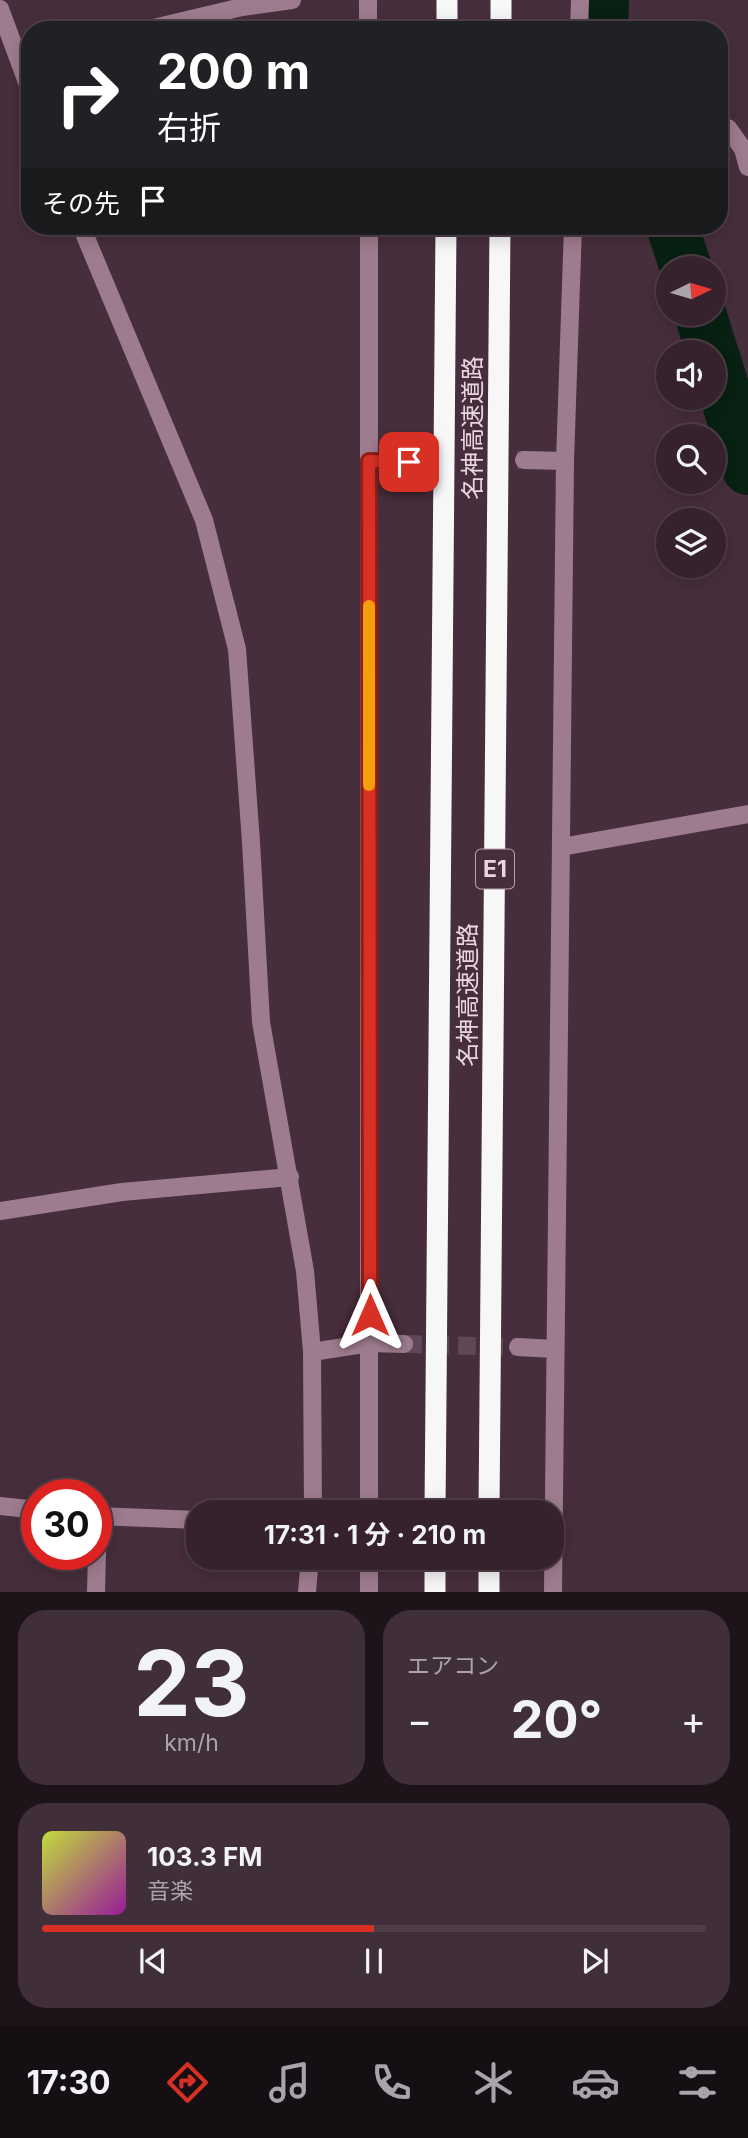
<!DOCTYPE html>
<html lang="ja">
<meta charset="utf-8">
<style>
body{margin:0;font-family:Inter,"Noto Sans JP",sans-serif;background:#402f39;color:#f1f3f6;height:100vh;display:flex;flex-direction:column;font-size:26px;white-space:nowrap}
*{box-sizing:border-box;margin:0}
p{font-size:23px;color:#aaa4aa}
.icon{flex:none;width:38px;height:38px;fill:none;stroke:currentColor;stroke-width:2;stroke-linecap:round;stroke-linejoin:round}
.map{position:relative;height:1592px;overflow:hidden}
.drawer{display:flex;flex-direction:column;gap:18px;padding:18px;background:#1d1319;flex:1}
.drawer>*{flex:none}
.hud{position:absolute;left:21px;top:21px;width:707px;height:214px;border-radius:28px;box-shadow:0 4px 18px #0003,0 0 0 2px #4f3f49;background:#202124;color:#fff;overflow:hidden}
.needle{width:46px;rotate:85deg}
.fabs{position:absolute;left:656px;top:256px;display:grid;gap:14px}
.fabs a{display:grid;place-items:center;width:70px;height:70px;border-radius:50%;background:#35222d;box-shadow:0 4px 18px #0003,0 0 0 2px #4f3f49;font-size:35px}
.speed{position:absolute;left:21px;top:1479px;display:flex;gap:14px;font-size:35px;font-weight:700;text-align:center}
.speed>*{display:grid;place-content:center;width:91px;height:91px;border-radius:50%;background:#35222d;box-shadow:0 4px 18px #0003,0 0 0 2px #4f3f49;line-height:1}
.speed .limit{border:10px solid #d22;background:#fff;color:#111}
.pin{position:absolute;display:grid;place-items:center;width:60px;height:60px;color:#fff;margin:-30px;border-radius:14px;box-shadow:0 4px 10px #0006}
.me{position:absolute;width:77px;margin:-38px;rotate:0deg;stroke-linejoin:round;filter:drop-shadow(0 0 5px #0008)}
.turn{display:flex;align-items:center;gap:24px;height:147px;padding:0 21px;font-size:32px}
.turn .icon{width:91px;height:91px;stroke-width:2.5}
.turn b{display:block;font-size:49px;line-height:60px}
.then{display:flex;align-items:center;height:66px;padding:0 21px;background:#0003;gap:14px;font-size:26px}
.big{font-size:52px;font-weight:700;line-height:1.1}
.drawer .widget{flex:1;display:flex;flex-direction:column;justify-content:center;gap:10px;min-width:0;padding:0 24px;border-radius:28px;background:#402f39}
.drawer .dial{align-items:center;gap:0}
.dial b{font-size:91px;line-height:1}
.song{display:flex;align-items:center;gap:21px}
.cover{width:84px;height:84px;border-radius:10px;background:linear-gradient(135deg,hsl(70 70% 55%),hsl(300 70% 35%))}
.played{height:7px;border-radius:4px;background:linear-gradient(90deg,#d93025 50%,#4f3f49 50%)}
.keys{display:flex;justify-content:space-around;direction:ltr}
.heat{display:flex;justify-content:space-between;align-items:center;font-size:38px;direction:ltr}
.drawer .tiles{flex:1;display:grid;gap:18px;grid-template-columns:1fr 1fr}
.widget:last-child{grid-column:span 2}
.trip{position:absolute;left:186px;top:1500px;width:378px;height:70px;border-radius:28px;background:#35222d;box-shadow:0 4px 18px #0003,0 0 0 2px #4f3f49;font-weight:700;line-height:70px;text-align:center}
.tabs{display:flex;height:112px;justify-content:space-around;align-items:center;background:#150e12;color:#aaa4aa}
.tabs .icon{width:49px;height:49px}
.tabs .on{color:#d93025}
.tabs b{font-size:32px;color:#f1f3f6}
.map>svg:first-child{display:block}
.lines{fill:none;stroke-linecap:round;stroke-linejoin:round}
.river{stroke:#082112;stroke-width:52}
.minor-tunnel{stroke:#5f4755;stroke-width:18;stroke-dasharray:18 9;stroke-linecap:butt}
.minor{stroke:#9e7c8f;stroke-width:18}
.highway{stroke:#f7f7f7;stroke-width:21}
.route-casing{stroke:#8d1f18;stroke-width:18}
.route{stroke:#d93025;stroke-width:12}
.slow{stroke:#f59e0b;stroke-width:12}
.labels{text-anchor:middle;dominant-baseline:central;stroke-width:7;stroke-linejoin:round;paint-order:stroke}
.shield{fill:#472e3c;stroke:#b8a4af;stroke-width:2}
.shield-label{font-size:23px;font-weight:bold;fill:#e8d7e0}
.street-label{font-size:24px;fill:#e8d7e0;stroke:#472e3c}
</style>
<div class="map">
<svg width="748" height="1592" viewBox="0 0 748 1592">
<rect width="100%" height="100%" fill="#472e3c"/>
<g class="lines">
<g class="river">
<path d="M602,30L603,0"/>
<path d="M672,226L686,268"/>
<path d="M700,313L712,352"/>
<path d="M714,357L748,469"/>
</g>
<g class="minor-tunnel">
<path d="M409,462L524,460"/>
<path d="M404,1344L518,1347"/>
</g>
<g class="minor">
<path d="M368,0V30"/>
<path d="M0,9L30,90"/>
<path d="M145,30L242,7L292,0"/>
<path d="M579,30L580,0"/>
<path d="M719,127L728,128L743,149L748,167"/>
<path d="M81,226L204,520L237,649L251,842L261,1022L305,1271L312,1352L313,1512"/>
<path d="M369,226V1512"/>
<path d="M524,460L565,461"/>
<path d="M369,461L409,462"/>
<path d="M561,847L748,814"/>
<path d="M0,1211L122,1192L290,1177"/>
<path d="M518,1347L554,1349"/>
<path d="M312,1352L370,1343L404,1344"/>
<path d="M0,1506L37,1510"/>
<path d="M96,1516L198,1520"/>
<path d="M96,1592L98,1517"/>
<path d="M307,1592L310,1558"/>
<path d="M369,1592V1558"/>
<path d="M553,1592L565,461L573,226"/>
</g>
<g class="highway">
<path d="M447,30V0"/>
<path d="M501,30V0"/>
<path d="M435,1512L446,226"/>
<path d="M489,1512L500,226"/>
<path d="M435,1592V1558"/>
<path d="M489,1592V1558"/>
</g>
</g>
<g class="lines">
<g class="route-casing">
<path id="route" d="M370,1315L369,461L409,462"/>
</g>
<use href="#route" class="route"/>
<path class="slow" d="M369,606V785"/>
</g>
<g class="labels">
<rect class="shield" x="476" y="849.5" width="38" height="39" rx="5"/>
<g class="shield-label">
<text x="495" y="869">E1</text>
</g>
<g class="street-label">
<text transform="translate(472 428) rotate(-90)">名神高速道路</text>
<text transform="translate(467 995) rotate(-90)">名神高速道路</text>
</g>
</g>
</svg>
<div class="fabs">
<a><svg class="needle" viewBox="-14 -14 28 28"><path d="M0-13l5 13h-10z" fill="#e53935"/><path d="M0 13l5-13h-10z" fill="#aaa4aa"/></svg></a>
<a><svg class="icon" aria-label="sound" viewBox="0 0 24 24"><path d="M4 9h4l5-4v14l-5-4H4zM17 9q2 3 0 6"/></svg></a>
<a><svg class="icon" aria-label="search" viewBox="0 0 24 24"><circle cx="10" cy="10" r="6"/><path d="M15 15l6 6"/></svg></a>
<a><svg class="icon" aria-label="layers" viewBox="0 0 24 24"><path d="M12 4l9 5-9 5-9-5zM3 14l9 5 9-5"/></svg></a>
</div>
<div class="speed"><div class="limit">30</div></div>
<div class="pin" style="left:409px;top:462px;background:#d93025"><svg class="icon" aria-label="arrive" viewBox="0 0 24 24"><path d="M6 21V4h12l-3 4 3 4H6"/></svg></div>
<svg class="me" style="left:370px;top:1315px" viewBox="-20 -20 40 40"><path d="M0-17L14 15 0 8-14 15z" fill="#d93025" stroke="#fff" stroke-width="4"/></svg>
<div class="trip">17:31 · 1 分 · 210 m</div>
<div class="hud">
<div class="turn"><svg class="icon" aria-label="right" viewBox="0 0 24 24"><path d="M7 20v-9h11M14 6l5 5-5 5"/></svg><div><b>200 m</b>右折</div></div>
<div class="then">その先<svg class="icon" aria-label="arrive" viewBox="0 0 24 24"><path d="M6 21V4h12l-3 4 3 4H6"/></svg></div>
</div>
</div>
<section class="drawer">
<div class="tiles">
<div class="widget dial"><b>23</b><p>km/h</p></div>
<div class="widget"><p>エアコン</p>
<div class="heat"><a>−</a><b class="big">20°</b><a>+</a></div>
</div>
<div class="widget">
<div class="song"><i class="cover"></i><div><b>103.3 FM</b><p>音楽</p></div></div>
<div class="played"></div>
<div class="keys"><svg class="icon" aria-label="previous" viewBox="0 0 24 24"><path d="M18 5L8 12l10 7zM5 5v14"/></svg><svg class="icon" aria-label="pause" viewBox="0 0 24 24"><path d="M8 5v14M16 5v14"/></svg><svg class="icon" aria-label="next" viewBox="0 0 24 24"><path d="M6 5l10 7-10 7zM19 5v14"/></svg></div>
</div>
</div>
</section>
<nav class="tabs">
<b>17:30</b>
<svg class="icon on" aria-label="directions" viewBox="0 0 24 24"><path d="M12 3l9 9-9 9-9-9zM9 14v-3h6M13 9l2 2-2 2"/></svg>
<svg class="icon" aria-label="music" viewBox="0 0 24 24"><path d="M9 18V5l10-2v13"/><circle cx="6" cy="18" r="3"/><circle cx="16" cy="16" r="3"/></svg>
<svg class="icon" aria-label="phone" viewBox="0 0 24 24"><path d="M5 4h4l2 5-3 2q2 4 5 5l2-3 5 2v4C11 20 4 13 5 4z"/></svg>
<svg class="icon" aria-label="climate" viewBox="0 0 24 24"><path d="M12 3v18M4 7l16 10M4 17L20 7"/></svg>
<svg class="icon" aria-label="car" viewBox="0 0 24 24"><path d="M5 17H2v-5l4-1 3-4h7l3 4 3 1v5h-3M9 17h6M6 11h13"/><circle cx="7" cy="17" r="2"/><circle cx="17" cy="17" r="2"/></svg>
<svg class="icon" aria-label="filters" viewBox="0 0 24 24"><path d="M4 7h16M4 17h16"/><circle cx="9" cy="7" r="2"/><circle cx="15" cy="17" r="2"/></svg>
</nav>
